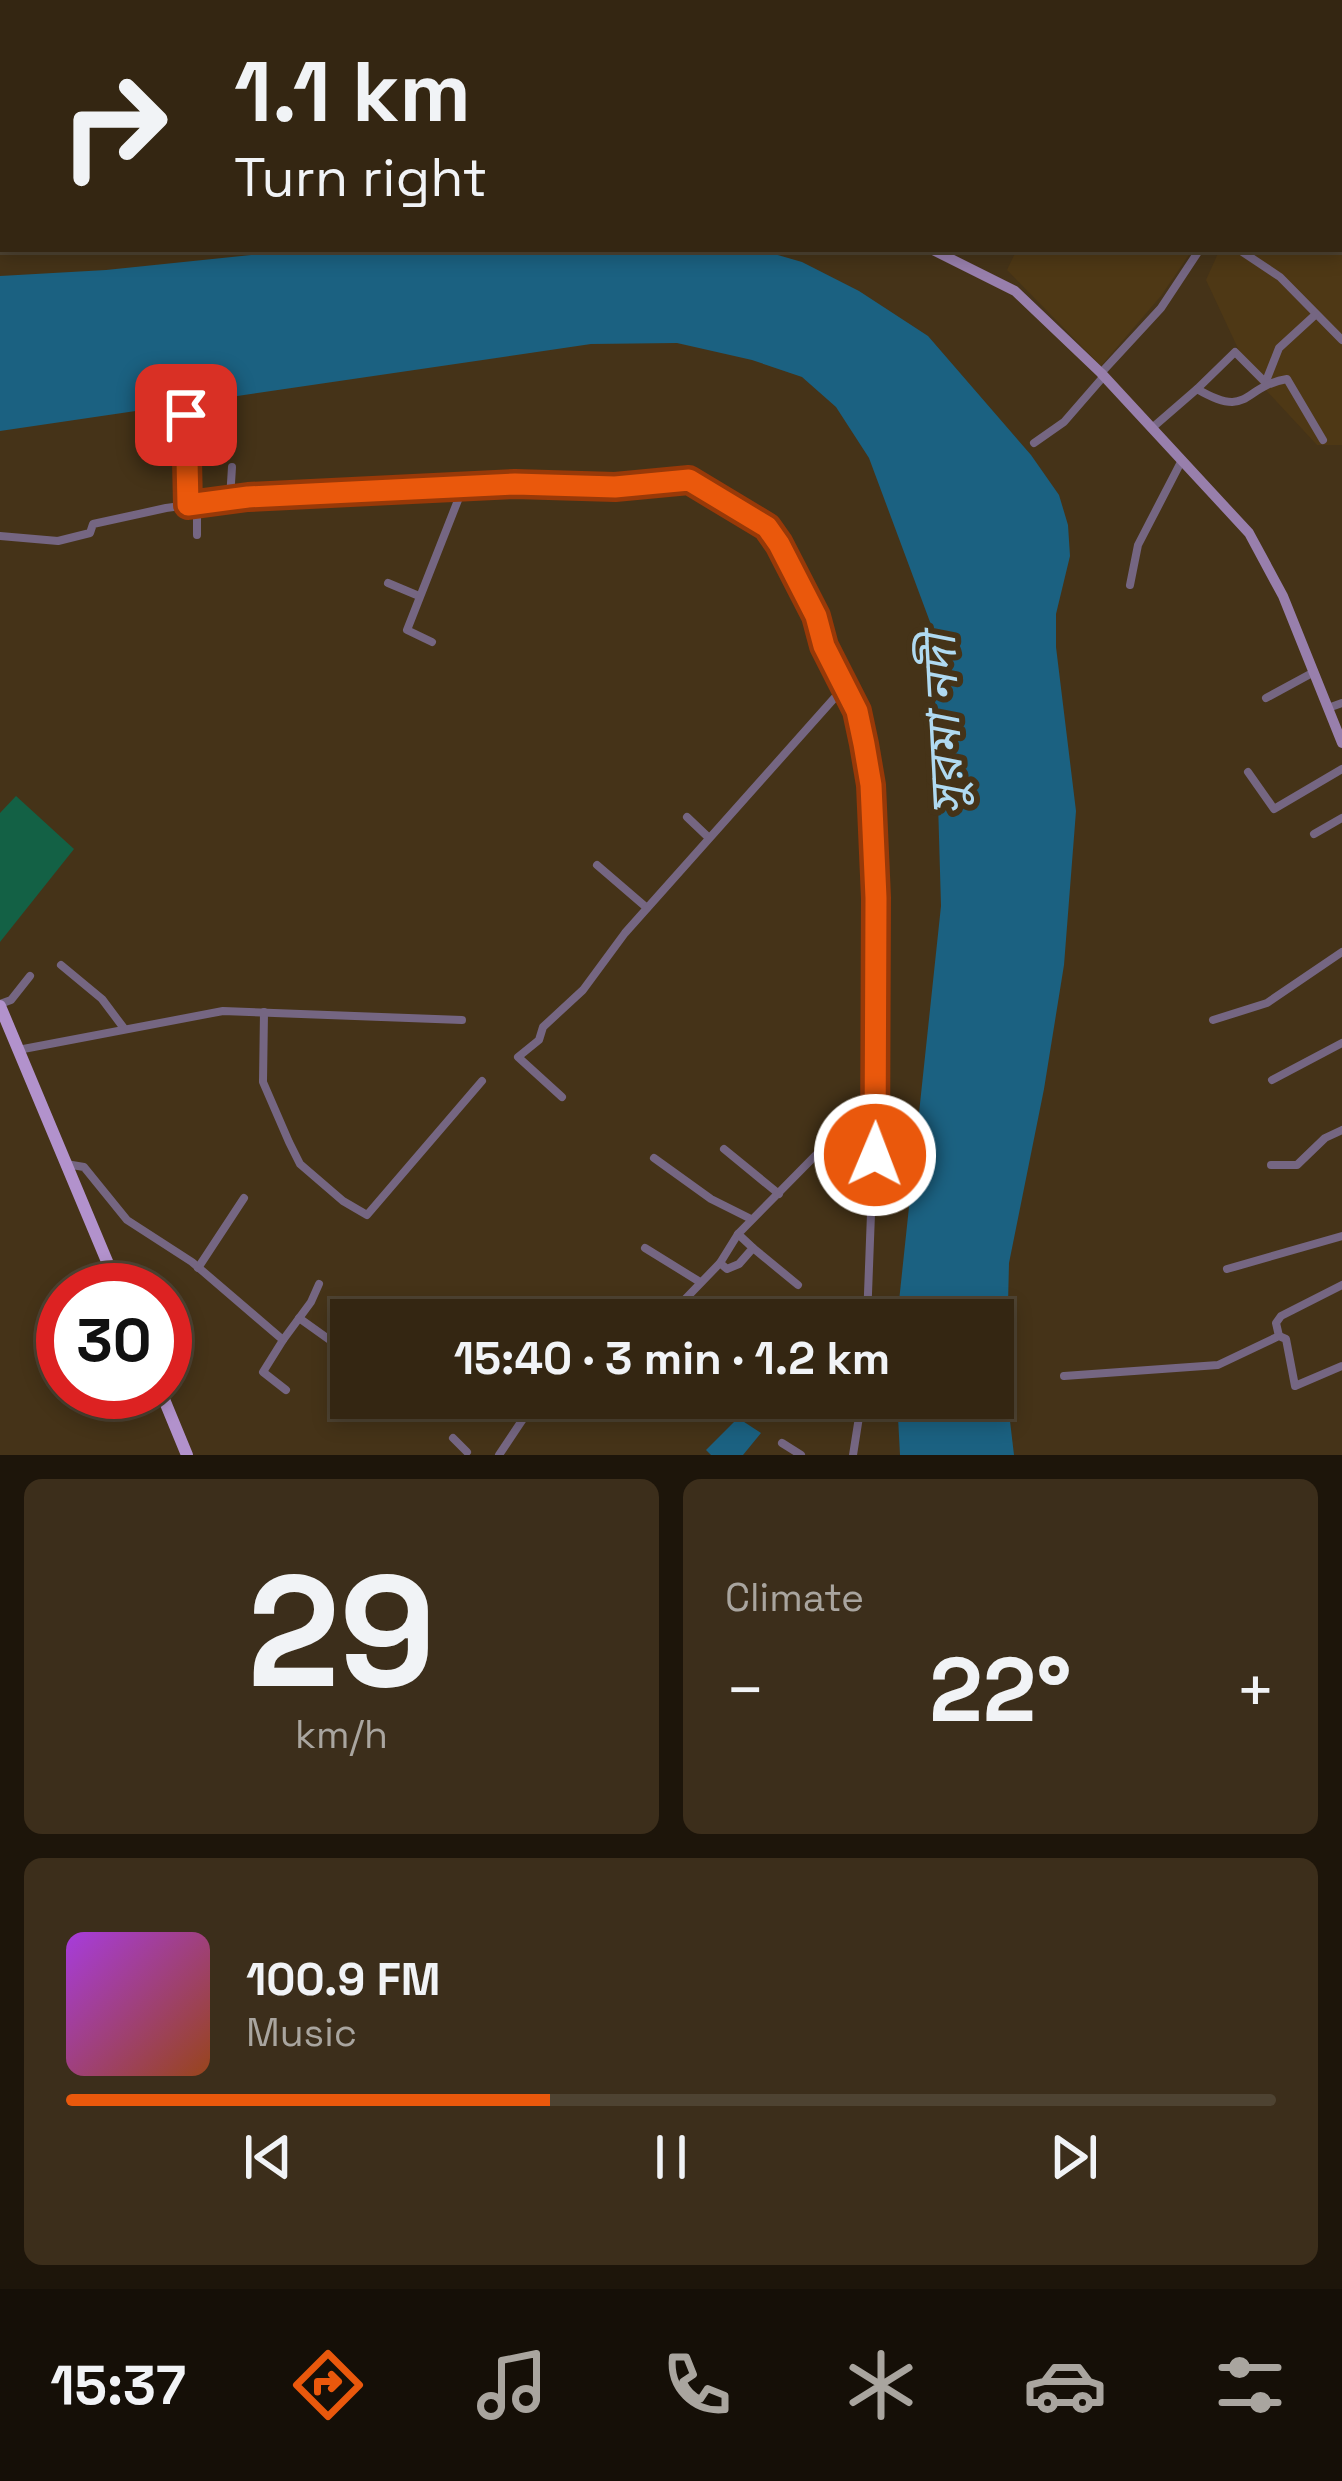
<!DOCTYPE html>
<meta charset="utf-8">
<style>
body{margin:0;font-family:"Space Grotesk","Noto Sans Bengali",sans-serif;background:#3c2e1b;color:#f1f3f6;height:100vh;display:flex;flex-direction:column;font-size:45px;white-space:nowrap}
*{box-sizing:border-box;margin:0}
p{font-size:39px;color:#a9a59f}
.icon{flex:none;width:66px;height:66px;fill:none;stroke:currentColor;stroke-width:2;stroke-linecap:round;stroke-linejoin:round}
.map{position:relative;height:1455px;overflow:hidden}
.details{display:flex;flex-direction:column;gap:24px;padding:24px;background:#1d150a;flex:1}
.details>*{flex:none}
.top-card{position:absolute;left:0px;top:0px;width:1344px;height:252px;box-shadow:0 6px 18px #0003,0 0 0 3px #4e4332;background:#342612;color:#f1f3f6;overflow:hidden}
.speed{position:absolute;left:36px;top:1263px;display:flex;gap:24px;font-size:60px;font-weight:700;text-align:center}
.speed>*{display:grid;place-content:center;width:156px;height:156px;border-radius:50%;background:#342612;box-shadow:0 6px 18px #0003,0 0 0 3px #4e4332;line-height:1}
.speed .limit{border:18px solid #d22;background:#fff;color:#111}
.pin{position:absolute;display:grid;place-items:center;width:102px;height:102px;color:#fff;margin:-51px;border-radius:24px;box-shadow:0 6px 18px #0006}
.me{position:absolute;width:132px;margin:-66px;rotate:1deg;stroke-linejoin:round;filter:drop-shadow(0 0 9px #0008)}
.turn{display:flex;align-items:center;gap:42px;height:252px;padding:0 36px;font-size:54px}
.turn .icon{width:156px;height:156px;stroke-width:2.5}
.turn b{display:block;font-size:84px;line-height:102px}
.big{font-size:90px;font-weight:700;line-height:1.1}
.details .tile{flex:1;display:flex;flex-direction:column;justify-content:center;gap:18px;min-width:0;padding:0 42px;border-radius:18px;background:#3c2e1b}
.details .dial{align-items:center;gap:0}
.dial b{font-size:156px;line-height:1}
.song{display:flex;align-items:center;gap:36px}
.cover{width:144px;height:144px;border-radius:18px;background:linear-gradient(135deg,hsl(280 70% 55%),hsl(20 70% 35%))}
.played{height:12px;border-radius:6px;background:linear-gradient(90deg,#ea580c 40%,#4e4332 40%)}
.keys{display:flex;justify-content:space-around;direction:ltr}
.heat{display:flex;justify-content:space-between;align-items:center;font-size:66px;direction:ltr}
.details .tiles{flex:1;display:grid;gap:24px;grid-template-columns:1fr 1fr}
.tile:last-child{grid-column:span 2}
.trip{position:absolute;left:330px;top:1299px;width:684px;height:120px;border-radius:0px;background:#342612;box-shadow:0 6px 18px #0003,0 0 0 3px #4e4332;font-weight:700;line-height:120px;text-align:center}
.dock{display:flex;height:192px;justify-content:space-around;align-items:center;background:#150f07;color:#a9a59f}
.dock .icon{width:84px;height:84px}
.dock .on{color:#ea580c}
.dock b{font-size:54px;color:#f1f3f6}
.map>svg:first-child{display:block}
.built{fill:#4e3815}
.green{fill:#136145}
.water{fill:#1b6181}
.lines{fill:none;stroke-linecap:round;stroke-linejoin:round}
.river{stroke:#1b6181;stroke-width:14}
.street{stroke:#756682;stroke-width:8}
.secondary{stroke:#987fac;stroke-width:10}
.primary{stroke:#b292cc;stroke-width:12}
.route-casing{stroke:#983908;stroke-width:30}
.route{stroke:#ea580c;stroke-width:21}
.labels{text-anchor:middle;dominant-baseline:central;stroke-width:12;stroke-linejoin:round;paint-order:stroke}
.water-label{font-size:48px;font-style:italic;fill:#b0daf1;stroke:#453318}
</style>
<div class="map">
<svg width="1342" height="1455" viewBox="0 0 1342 1455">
<rect width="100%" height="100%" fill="#453318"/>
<g class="built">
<path d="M1342,240V445H1317L1249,372L1206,280L1220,249H1341Z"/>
<path d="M1017,249H1193L1161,296L1101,366L1007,270Z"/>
</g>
<path class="green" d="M16,796L74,849L0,942V813Z"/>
<g class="water">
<path d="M310,249H757L802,262L859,291L928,336L1031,455L1059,495L1068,525L1070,556L1056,614V647L1076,811L1064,965L1044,1089L1009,1263L1006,1387L1014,1455H900L897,1398H993V1320H897L941,906L933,630L869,458L836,407L802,377L752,360L677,343L591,344L0,431V276L106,270Z"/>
<path d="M738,1418L761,1433L743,1455H711L706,1450Z"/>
</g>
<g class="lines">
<g class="river">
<path d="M1045,3L1047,0"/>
<path d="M1341,216H1342"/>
</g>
<g class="street">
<path d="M1169,0L1173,3"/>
<path d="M97,3L98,0"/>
<path d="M900,3L902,0"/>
<path d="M991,3L999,0"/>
<path d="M1277,3L1278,0"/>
<path d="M1341,71L1342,72"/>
<path d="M1341,128L1342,126"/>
<path d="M0,133H3"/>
<path d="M1238,249L1280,277L1342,340"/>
<path d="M1101,373L1161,308L1200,249"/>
<path d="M1266,381L1279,348L1315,315"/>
<path d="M1197,389L1235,352L1266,383"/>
<path d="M186,415L188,505L197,512V535"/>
<path d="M1152,428L1197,389C1250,420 1241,387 1287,379L1323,440"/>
<path d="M1034,443L1064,422L1104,376"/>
<path d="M230,499L232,467"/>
<path d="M0,536L58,541L90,533L93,524L166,508L248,497L515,484L615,487L689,480L767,527L816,616L824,646L857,711L871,785L877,1054L867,1320"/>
<path d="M388,583L419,596"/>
<path d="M1130,585L1138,545L1182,460"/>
<path d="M432,642L407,630L462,490"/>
<path d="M1266,698L1314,672"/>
<path d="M1328,708L1342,703"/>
<path d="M1248,772L1274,809L1342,769"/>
<path d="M687,817L708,837"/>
<path d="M1314,834L1342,818"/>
<path d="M597,865L647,908"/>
<path d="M61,965L102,999L123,1027"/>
<path d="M0,1004L11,1000L30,976"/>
<path d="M264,1012L263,1082L289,1142L300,1164L343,1201L367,1215L482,1081"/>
<path d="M1213,1020L1267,1003L1342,952"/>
<path d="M18,1050L223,1011L462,1020"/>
<path d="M1272,1080L1342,1043"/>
<path d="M562,1097L518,1057L539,1040L543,1027L583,990L625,933L846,685"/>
<path d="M724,1149L779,1194"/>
<path d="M654,1158L711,1199L751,1219"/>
<path d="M66,1164L84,1167L127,1220L192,1262L283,1340L263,1372L286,1390"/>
<path d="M1271,1165H1297L1325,1138L1342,1130"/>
<path d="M645,1248L700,1282"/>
<path d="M753,1248L798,1285"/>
<path d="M720,1263L738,1234"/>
<path d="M198,1268L244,1198"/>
<path d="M1227,1269L1342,1236"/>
<path d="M299,1318L348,1353"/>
<path d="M665,1320L720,1263L727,1269L739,1264L753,1248L738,1234L875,1095"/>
<path d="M1279,1336L1276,1323L1281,1316L1342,1285"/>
<path d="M283,1340L311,1302L319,1284"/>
<path d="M1064,1376L1218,1365L1279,1336L1286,1339L1295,1386L1342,1366"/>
<path d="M453,1438L467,1452"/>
<path d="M782,1443L801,1455"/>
<path d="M499,1455L537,1398"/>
<path d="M853,1455L862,1398"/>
</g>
<g class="secondary">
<path d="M50,0L55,3"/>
<path d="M931,249L1015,291L1101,373L1249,533L1283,596L1342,743"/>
</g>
<g class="primary">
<path d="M0,1006L119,1290"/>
<path d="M161,1392L187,1455"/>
</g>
</g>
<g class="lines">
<g class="route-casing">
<path id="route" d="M186,415L188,505L248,497L515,484L615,487L689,480L767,527L779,544L816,616L824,646L857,711L864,744L871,785L876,898L875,1155"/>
</g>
<use href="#route" class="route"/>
</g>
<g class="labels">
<g class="water-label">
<text transform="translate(943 725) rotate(-93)">সুরমা নদী</text>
</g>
</g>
</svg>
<div class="speed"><div class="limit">30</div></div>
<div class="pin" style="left:186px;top:415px;background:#d93025"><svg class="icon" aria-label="arrive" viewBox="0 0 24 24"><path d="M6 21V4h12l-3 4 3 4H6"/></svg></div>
<svg class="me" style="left:875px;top:1155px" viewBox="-20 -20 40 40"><circle r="17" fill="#ea580c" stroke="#fff" stroke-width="3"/><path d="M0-11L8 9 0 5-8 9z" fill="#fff"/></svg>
<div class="trip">15:40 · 3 min · 1.2 km</div>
<div class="top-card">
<div class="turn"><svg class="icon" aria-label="right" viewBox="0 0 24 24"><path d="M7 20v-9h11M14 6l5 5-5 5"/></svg><div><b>1.1 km</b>Turn right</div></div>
</div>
</div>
<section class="details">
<div class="tiles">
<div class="tile dial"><b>29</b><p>km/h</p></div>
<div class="tile"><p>Climate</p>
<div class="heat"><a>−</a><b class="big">22°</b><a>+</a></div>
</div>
<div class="tile">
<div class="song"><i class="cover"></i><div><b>100.9 FM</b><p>Music</p></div></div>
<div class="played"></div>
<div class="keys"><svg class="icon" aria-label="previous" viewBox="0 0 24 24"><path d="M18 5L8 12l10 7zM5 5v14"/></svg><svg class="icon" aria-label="pause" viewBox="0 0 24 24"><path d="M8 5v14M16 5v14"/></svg><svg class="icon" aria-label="next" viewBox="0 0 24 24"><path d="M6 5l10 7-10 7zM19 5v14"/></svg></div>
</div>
</div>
</section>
<nav class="dock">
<b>15:37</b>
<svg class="icon on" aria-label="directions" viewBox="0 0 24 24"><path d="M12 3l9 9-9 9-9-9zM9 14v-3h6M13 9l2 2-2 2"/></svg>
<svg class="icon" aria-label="music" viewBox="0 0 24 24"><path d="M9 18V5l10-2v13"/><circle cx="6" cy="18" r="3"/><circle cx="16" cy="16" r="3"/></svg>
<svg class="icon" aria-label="phone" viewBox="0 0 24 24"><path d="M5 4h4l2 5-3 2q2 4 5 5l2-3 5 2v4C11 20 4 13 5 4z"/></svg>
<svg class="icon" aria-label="climate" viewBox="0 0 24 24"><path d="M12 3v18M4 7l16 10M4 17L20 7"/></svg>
<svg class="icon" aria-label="car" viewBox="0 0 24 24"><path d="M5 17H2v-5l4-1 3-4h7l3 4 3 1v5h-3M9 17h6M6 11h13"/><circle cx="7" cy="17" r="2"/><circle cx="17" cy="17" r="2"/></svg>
<svg class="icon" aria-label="filters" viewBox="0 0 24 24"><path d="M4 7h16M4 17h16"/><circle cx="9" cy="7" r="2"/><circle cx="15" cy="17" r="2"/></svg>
</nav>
